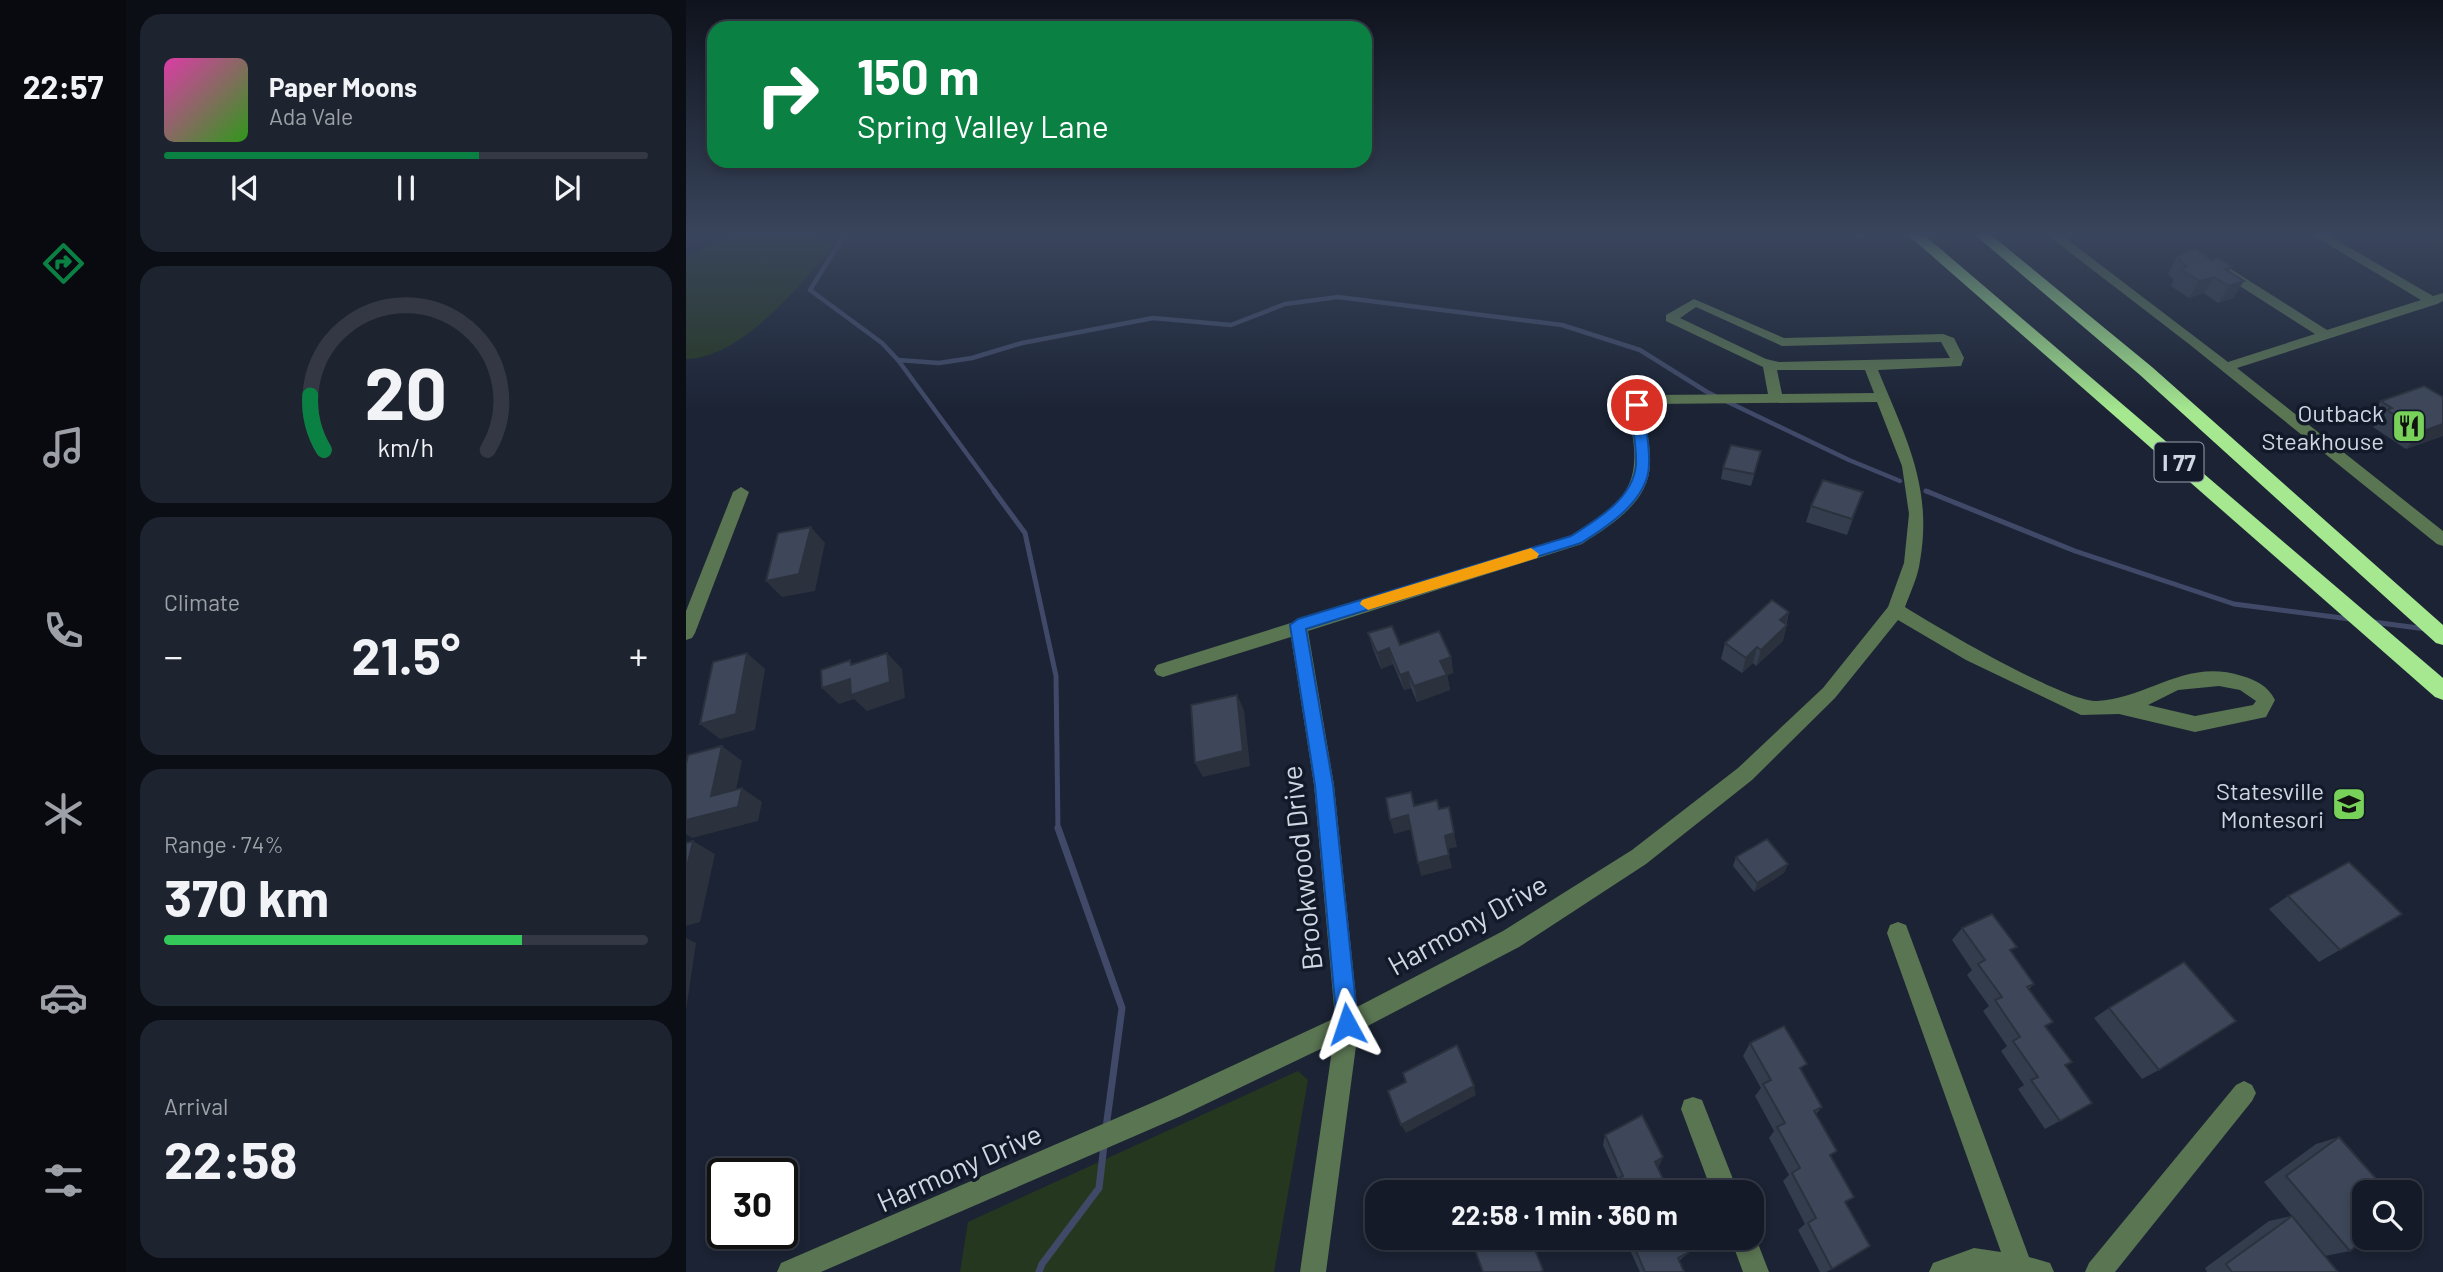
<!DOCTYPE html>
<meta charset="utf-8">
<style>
body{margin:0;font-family:Barlow,sans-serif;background:#1d232f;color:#f1f3f6;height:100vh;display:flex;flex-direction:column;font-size:26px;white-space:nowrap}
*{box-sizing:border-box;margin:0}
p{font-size:23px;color:#9da1a7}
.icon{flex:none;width:38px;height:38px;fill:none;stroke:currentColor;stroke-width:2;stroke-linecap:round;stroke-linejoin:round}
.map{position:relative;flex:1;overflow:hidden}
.details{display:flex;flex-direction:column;gap:14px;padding:14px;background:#0b0e15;width:560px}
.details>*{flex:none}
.top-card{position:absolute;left:21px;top:21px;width:665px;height:147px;border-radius:21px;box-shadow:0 4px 10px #0003,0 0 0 2px #333844;background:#0b8043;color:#fff;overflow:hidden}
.fabs{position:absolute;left:1666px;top:1180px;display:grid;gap:14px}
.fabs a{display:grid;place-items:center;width:70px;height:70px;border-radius:14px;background:#141a27;box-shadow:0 4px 10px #0003,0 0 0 2px #333844;font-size:35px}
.speed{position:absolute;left:21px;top:1158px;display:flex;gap:14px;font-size:35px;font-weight:700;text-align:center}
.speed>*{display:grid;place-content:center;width:91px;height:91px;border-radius:50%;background:#141a27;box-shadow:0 4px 10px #0003,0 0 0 2px #333844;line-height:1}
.speed .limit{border:4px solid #111;border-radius:10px;background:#fff;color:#111}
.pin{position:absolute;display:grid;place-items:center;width:60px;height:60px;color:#fff;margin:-30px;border:4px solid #fff;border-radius:50%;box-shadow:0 2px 7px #0007}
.me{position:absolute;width:77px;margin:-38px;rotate:355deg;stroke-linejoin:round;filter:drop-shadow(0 0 5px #0008)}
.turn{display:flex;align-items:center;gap:24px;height:147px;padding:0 35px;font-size:32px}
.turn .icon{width:91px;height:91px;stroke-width:2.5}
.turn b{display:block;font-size:49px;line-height:60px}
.big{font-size:52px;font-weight:700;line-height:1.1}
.details .widget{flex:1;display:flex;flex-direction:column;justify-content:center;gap:10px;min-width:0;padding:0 24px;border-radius:21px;background:#1d232f}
.details .dial{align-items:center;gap:0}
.dial svg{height:182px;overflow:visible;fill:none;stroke:#333844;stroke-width:7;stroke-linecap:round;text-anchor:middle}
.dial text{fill:#f1f3f6;stroke:none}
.song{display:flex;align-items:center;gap:21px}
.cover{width:84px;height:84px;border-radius:10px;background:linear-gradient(135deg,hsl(320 70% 55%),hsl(110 70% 35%))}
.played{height:7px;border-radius:4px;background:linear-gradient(90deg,#0b8043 65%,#333844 65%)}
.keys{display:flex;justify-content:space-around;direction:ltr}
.heat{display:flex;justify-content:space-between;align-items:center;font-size:38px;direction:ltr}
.charge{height:10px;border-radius:5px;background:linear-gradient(90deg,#34c759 74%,#333844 0)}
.trip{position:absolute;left:679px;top:1180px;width:399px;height:70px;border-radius:21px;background:#141a27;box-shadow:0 4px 10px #0003,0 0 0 2px #333844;font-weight:700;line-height:70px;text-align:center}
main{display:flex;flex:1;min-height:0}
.menu{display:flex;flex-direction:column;width:126px;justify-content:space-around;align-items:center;background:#080a10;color:#9da1a7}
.menu .icon{width:49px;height:49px}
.menu .active{color:#0b8043}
.menu b{font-size:32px;color:#f1f3f6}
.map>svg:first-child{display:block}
.green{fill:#25381f}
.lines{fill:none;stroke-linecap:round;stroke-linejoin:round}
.stream-far2{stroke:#404a68;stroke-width:4.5}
.stream-far1{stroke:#404a68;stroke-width:5}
.stream{stroke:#404a68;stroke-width:7}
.minor{fill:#5a7552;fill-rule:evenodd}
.highway{fill:#a5e88f;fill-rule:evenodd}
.wall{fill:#343d4d}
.shaded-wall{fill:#2b323e}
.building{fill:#3d4759;stroke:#2b323e;stroke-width:2}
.route{fill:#1a73e8;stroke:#114b97;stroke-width:2}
.slow{fill:#f59e0b}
.labels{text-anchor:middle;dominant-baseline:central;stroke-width:7;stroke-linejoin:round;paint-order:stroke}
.shield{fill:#121a2a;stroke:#989eab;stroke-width:2}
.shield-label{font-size:23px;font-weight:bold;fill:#d1d7e2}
.poi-label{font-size:24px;fill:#d1d7e2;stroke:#121a2a;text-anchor:end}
.near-street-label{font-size:28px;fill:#d1d7e2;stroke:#121a2a}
</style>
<main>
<nav class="menu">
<b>22:57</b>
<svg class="icon active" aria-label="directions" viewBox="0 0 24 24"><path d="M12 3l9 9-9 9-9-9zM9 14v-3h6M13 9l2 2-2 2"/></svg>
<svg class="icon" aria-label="music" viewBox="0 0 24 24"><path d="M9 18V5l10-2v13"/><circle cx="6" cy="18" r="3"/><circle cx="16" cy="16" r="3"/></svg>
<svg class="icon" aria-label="phone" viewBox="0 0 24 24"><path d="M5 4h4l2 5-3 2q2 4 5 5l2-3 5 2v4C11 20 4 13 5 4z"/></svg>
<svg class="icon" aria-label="climate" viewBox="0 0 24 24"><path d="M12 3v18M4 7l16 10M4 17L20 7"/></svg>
<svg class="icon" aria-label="car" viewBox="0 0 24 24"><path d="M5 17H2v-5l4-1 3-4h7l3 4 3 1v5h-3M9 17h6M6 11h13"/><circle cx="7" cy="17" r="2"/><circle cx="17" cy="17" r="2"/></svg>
<svg class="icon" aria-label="filters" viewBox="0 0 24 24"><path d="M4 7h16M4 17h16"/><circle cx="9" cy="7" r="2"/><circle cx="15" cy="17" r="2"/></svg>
</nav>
<section class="details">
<div class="widget">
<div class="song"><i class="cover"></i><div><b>Paper Moons</b><p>Ada Vale</p></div></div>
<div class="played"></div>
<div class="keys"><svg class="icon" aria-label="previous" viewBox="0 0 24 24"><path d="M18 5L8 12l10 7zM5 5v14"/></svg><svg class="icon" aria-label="pause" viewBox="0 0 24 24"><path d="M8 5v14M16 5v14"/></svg><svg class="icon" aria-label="next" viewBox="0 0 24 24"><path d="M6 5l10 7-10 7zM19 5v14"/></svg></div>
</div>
<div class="widget dial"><svg viewBox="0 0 100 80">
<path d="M14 69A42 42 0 1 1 86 69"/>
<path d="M14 69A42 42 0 0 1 8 45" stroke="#0b8043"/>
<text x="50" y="56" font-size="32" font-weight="700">20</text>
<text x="50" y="72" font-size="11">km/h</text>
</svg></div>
<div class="widget"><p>Climate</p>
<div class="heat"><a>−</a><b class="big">21.5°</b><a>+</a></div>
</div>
<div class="widget"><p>Range · 74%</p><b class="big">370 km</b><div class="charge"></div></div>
<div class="widget"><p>Arrival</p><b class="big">22:58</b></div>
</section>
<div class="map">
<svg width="1757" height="1272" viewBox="0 0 1757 1272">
<rect width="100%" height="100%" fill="#1b2334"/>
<g class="green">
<path d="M47,234H120L147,246C114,286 55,358 0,359V257Z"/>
<path d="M612,1071L622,1080L588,1272H274L282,1222Z"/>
</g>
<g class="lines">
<g class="stream-far2">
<path d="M159,234L124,290L196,343L212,360L309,492"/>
<path d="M1166,234L1179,236"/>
<path d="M212,360L253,363L286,358L336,343L467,318L545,325L599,304L652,297L876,325L954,350L1021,392L1163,460L1214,481"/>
<path d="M1240,491L1243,492"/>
</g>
<g class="stream-far1">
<path d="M308,491L339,533L370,676L372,830"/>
<path d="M1240,491L1389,551L1548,604L1664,619"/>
<path d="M1687,622L1740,629"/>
</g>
<g class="stream">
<path d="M372,828L436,1008L420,1128"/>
<path d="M353,1272L356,1264L413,1188L418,1145"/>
</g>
<g class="minor">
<path d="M1360,234H1374L1542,362L1629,334L1535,274V268H1543L1641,330L1735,300L1625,234H1640L1747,296L1757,293V301L1751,304L1551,368L1757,531V546L1751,544L1503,344Z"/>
<path d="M1008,299L1098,338L1257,334L1268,338L1278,358L1275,366L1192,370C1219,436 1247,487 1234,561C1232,577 1224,593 1219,607C1250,627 1381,703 1411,701C1464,698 1499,658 1556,676C1570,680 1582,686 1589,700L1580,717L1509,732L1433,714L1395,715L1280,660L1212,620L1149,698L1066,780L960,864L833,947L672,1031L640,1272H614L647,1043L495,1116L135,1272H91L95,1263L477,1098L649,1018L628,785L605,637L477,677L471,675L468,670L471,665L477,663L884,536C926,509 955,495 947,439C946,428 941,413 946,402L965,395L1082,394L1077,367L980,321V315ZM1010,307L1096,346L1255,342L1264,358L1093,362L1080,359L994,318ZM1091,370H1179L1188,393L1096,394ZM1191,402L1216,466L1223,514L1218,563L1202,607L1137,688L1052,768L946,850L817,931L671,1007L648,785L622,631L896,544C925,525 964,502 964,463C965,444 959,426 958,407L966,404ZM1533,686L1554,690L1570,701L1567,705L1509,716L1462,705L1492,690Z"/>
<path d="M55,487L63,492L9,633L6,638L0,640V611L47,492Z"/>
<path d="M1212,922L1220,925L1223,933L1343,1257L1364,1263L1368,1272H1243L1247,1263L1288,1248L1315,1252L1201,933L1204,925Z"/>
<path d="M1558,1081L1566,1085L1570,1093L1566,1101L1429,1272H1399L1403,1263L1550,1085Z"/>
<path d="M1007,1097L1016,1100L1052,1192H1026L995,1109L998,1100Z"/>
<path d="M1066,1228L1083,1272H1057L1044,1237H1066Z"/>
</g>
<g class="highway">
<path d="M1221,234H1237L1757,678V700L1749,697Z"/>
<path d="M1288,234H1304L1466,367L1757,625V645L1750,643L1454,375Z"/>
</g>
</g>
<g class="wall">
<path d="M1491,257L1526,260L1546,267L1543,272L1547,298L1532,303L1518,293L1503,298L1485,286L1488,280L1482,274Z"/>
<path d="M1757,397V436L1720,449L1687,427L1690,424L1681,418L1695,401Z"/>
<path d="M1075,451L1065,486L1035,479L1037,468Z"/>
<path d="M1177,492L1161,535L1120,522L1125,506Z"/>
<path d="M1103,612L1097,641L1070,666L1067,663L1056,673L1035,659L1039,643Z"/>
<path d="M682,633L714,645L765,657L767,673L761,675L764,690L731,702L725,688L718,690L707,664L695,669L687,649Z"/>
<path d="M1050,857L1102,864L1098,873L1068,892L1047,866Z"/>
<path d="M1602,896L1716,914L1633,962L1583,909Z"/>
<path d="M1276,928L1325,952L1348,984L1343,989L1379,1066L1406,1103L1359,1129L1332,1089L1338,1085L1315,1051L1321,1046L1297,1011L1303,1006L1281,975L1286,970L1266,940Z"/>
<path d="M1423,1008L1473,1070L1456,1079L1408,1018Z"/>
<path d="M1064,1043L1115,1071L1136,1107L1130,1114L1151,1151L1144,1156L1160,1202L1146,1269L1140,1272H1134L1112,1230L1119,1224L1097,1181L1103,1175L1083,1138L1088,1131L1069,1096L1075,1088L1057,1056Z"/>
<path d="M919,1135L977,1157L972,1167L983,1192H929L927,1189L929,1180L932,1179L917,1145Z"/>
<path d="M1653,1137L1664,1251L1639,1256L1652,1272H1521L1519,1268L1583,1221L1606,1216L1578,1182L1630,1144Z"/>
<path d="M938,1237H994L1002,1253L993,1261L998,1272H954Z"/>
</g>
<g class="shaded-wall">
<path d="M1528,277L1518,293L1503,298L1513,281Z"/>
<path d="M1558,281L1547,298L1532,303L1543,286Z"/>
<path d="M1757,424V436L1720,449L1735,432Z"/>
<path d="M1177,492L1171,509L1161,535L1166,519Z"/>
<path d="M125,527L139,543L129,591L96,597L80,581Z"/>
<path d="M1103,612L1098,628L1101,625L1097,641L1070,666L1075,650L1094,620Z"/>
<path d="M1071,647L1067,663L1056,673L1060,658Z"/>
<path d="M703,648L707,664L695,669L691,653Z"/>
<path d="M61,653L79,669L69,730L34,739L14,724Z"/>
<path d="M201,653L216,669L219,698L181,711L168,699L153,704L136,688L164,679Z"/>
<path d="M765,657L767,673L761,675L764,690L731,702L728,686L754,661Z"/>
<path d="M722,672L725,688L718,690L714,675Z"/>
<path d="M551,695L558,710L564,766L517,777L509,763Z"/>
<path d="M36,746L56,761L46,809L56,788L76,802L72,821L6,838L0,834V820L25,796Z"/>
<path d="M722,815L726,829L708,834L704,820Z"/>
<path d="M768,833L771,847L762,849L759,836Z"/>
<path d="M7,841L29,854L14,922L0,926V871Z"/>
<path d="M763,855L766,868L735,876L732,863Z"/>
<path d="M1102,864L1098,873L1068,892L1071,883Z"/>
<path d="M0,938L10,943L0,1010Z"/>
<path d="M788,1086L790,1095L720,1133L715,1125Z"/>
<path d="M977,1157L973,1167L966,1171L969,1162Z"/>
</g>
<g class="building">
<path d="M1509,249L1526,260L1532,258L1546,267L1539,269L1558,281L1543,286L1528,277L1513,281L1494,269L1501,267L1491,257Z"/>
<path d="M1738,386L1757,397V424L1735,432L1701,410L1706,408L1695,401Z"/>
<path d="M1045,445L1075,451L1068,474L1037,468Z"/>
<path d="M1137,480L1177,492L1166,519L1125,506Z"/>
<path d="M125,527L113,574L80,581L92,533Z"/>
<path d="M1086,600L1103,612L1094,620L1101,625L1075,650L1071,647L1060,658L1039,643Z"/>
<path d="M706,626L714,645L753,631L765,657L754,661L761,675L728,686L722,672L714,675L703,648L691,653L682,633Z"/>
<path d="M61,653L50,714L14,724L27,662Z"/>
<path d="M201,653L204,682L165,695L164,679L136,688L135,670L164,660L165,665Z"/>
<path d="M551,695L557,751L509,763L505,705Z"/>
<path d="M36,746L25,796L56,788L52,807L0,820V764L2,755Z"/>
<path d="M725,792L728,806L751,800L753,809L763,807L768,833L759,836L763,855L732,863L722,815L704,820L700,798Z"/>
<path d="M1081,839L1102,864L1071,883L1050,857Z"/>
<path d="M7,841L0,871V843Z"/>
<path d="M1663,862L1716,914L1654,950L1602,896Z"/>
<path d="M1306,914L1331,947L1324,950L1348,984L1341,987L1367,1022L1359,1026L1386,1062L1379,1065L1406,1103L1374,1121L1345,1080L1352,1077L1327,1041L1334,1037L1309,1000L1316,997L1292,964L1299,960L1276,928Z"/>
<path d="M1498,962L1550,1021L1473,1070L1423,1008Z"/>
<path d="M1098,1026L1121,1064L1114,1068L1136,1107L1128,1111L1151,1151L1144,1155L1168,1197L1159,1202L1184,1246L1146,1269L1122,1223L1130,1218L1106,1173L1114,1168L1091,1127L1099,1123L1077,1084L1085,1080L1064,1043Z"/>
<path d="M771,1045L788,1086L715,1125L702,1091L720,1082L717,1073Z"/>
<path d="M956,1115L977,1157L969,1162L983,1192H934L929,1180L937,1176L919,1135Z"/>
<path d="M1653,1137L1702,1192H1678V1237H1681L1664,1251L1600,1176Z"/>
<path d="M1606,1216L1652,1272H1546L1540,1264Z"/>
<path d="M811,1237H844L857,1270L854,1272H797L789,1250Z"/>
<path d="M944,1237H994L1002,1253L992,1258L998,1272H959Z"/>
</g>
<linearGradient id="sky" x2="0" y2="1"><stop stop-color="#0f131d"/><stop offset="0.57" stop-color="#39455c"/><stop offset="1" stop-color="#39455c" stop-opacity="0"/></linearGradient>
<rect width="1757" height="412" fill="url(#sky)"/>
<path class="route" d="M951,401L957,405C959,424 964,445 963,464C963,500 921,527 895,543L620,629L647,785L672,1024L669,1031L661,1034L654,1031L651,1024L629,785L604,625L612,619L885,536C910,520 947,499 950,465C951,446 946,424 944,405Z"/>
<path class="slow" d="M845,548L853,554L851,558L682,610L674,604L676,600Z"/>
<defs>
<g id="restaurant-square" transform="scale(1.75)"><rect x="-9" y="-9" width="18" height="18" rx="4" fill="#78d158" stroke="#121a2a"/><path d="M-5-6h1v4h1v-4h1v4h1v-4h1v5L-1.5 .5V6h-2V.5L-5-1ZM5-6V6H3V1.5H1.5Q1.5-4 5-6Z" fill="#111"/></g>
<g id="school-square" transform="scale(1.75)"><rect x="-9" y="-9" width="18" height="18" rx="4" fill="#78d158" stroke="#121a2a"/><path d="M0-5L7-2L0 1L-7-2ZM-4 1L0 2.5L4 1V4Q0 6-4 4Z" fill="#111"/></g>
</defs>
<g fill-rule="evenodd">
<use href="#restaurant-square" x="1723" y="426"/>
<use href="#school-square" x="1663" y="804"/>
</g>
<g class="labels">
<rect class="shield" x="1468.5" y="442.5" width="49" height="39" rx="5"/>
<g class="shield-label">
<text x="1493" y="462">I 77</text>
</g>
<g class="poi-label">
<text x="1698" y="412">Outback<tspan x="1698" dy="28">Steakhouse</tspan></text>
<text x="1638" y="790">Statesville<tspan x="1638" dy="28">Montesori</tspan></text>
</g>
<g class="near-street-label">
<text transform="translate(615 868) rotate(-96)">Brookwood Drive</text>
<text transform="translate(781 924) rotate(-29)">Harmony Drive</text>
<text transform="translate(273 1167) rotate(-24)">Harmony Drive</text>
</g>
</g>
</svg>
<div class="fabs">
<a><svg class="icon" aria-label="search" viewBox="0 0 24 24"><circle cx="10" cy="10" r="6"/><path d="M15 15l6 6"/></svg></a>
</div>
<div class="speed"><div class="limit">30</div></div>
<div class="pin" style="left:951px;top:405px;background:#d93025"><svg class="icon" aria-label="arrive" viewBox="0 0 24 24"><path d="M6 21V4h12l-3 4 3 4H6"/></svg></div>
<svg class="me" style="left:661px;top:1024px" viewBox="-20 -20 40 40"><path d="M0-17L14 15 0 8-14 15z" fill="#1a73e8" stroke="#fff" stroke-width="4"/></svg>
<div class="trip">22:58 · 1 min · 360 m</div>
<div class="top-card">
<div class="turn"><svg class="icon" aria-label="right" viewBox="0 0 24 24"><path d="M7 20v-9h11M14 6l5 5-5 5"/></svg><div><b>150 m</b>Spring Valley Lane</div></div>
</div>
</div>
</main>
